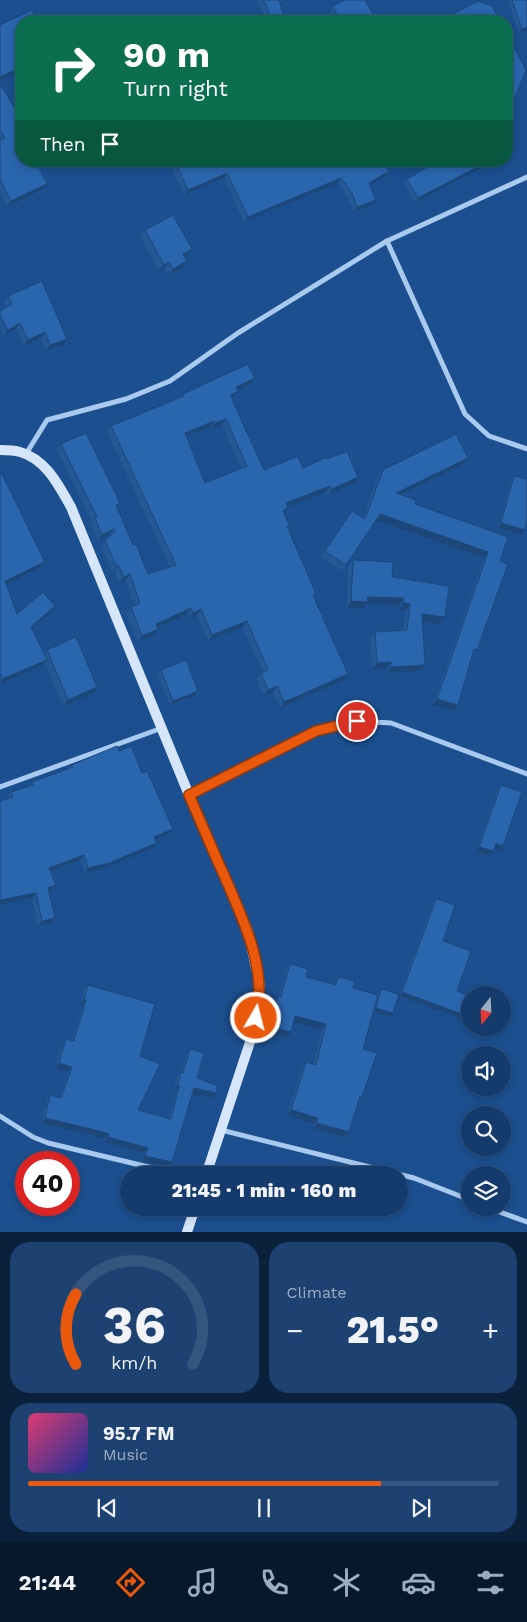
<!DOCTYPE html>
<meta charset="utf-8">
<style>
body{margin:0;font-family:"Work Sans",sans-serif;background:#1d4271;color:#f1f3f6;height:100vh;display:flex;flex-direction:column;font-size:19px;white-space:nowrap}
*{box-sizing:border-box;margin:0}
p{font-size:16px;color:#9dadc1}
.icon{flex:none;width:28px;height:28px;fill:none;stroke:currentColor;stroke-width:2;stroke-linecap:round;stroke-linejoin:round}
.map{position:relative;height:1232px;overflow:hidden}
.side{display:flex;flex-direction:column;gap:10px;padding:10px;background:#0b203b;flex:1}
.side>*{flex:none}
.banner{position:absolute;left:15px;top:15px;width:498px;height:152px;border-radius:20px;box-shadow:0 2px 8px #0003,0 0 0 1px #33557e;background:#0b6e4f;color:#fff;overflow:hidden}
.needle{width:32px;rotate:198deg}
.tools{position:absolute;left:461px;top:986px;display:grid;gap:10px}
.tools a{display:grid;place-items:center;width:50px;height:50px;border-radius:50%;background:#143b6b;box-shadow:0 2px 8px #0003,0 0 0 1px #33557e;font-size:25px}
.speed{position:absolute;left:15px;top:1151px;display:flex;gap:10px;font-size:25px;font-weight:700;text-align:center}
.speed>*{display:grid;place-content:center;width:65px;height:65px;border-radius:50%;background:#143b6b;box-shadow:0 2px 8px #0003,0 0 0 1px #33557e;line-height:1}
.speed .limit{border:8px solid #d22;background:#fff;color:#111}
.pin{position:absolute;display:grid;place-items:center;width:42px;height:42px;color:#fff;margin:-21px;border:2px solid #fff;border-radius:50%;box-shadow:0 1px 5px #0007}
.me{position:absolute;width:55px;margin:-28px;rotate:8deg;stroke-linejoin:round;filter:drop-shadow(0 0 4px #0008)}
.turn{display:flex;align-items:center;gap:18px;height:105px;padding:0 25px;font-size:22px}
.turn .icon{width:65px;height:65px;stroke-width:2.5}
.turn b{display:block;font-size:35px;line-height:42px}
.then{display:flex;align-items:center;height:48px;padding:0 25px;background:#0003;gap:10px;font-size:19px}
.big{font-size:38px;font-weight:800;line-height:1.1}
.side .tile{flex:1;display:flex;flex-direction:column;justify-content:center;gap:8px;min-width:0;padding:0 18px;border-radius:20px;background:#1d4271}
.side .dial{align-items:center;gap:0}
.dial svg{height:130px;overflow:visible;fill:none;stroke:#33557e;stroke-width:7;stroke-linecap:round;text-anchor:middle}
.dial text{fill:#f1f3f6;stroke:none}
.song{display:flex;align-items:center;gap:15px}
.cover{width:60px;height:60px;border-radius:8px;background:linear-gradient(135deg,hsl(340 70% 55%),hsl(230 70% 35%))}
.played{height:5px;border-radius:2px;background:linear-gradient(90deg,#ea580c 75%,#33557e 75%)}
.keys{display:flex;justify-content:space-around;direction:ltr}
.heat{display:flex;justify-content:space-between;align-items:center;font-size:28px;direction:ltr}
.side .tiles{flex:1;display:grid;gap:10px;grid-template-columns:1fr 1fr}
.tile:last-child{grid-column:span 2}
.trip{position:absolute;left:120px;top:1166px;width:288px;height:50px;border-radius:25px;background:#143b6b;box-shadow:0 2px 8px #0003,0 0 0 1px #33557e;font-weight:800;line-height:50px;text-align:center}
.tabs{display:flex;height:80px;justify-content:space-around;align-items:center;background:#08182b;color:#9dadc1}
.tabs .icon{width:35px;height:35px}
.tabs .current{color:#ea580c}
.tabs b{font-size:22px;color:#f1f3f6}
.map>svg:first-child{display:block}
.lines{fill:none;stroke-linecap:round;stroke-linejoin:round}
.street{stroke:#a9c9ee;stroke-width:5}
.secondary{stroke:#d6e6fa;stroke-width:10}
.wall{fill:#245895;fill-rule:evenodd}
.shaded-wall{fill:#1d4779}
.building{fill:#2a66ad;stroke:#1d4779;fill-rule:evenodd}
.route-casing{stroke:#983908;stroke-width:12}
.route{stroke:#ea580c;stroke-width:9}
</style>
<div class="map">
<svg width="527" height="1232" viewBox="0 0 527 1232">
<rect width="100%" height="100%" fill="#1b4f8f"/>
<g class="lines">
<g class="street">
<path d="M387,241L465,414L489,436L527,449"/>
<path d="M26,454L47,420L126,399L170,381L238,333L387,241L527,177"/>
<path d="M0,787L162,728"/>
<path d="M189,795L316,731L357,721L391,723L527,774"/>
<path d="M0,1116L33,1137L48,1143L182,1175"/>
<path d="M221,1130L414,1178L470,1200"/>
<path d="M489,1208L527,1222"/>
</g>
<g class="secondary">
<path d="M0,450C7,450 14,450 20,452C46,459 59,486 71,507L189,795L248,931L260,986L259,1005L254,1030L206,1175"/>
<path d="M187,1232L195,1208"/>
</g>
</g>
<g class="wall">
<path d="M256,0H283L280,2L285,21H266L263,12Z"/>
<path d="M343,0H365L377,21H334L330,12L333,6L343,1Z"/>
<path d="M508,0H527V31L519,33Z"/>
<path d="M21,21V80L18,72L0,81V25Z"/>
<path d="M0,84L21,161L47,184L43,189L7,207L0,192Z"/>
<path d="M176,164L389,171L385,177L370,185L376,200L372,205L354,212L348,198L338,183L244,222L224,178L184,195L172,169Z"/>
<path d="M483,164L480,169L415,203L404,183L407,179L439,168Z"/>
<path d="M145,230L192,249L187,256L185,257L187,261L182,268L168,275L164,269L159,271L140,237Z"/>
<path d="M8,296L63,345L46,351L41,338L24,345L16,329L4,336L0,329V311L6,307L4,302Z"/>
<path d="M255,378L251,384L237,390L238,391L234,397L232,398L234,404L264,470L303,468L327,459L354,483L328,495L326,492L288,507L284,514L291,529L289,532L314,597L344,680L280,708L273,692L264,696L257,679L261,673L263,672L242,627L208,641L197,615L189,619L187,614L158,627V629L154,635L138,641L126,613L131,607L134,605L126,580L119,583L114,571L112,572L101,546L105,540L110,536L109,535L98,541L91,524L92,522L57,450L61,444L117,507L133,545L148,574L170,567L107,432L111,426L181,397L183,394ZM222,425L241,468L205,483L187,436L210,427L211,429Z"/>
<path d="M463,464L401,495L500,561L472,656L454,711L433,705L484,558L376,520L342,571L320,557L352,511L363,518L378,476L383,470Z"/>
<path d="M0,473L45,562L41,567L6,584L17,614L52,611L32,628L44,654L47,650L92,694L63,706L45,663L43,665L0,684Z"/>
<path d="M514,476L525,530L522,535L498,528L511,480Z"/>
<path d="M353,560L392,577L445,617L440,624L422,622L420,671L387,673V668L372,669L370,638L375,632L403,630L406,610L399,609V605L366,604L363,609L347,608L348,567Z"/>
<path d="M161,670L195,695L170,705L157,674Z"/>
<path d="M119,751L142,773L169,834L155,840L153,848L105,868L85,874L80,860L50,871L56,885L52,890L49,892L55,918L52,923L38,926L32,898L0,905V801L8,799V797L11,792L29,786L32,782L69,769L71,765Z"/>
<path d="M501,785L500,851L494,849L490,856L476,851L498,789Z"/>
<path d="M436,899L443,941L457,991L470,996V1018L467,1021L399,996L433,903Z"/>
<path d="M290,964L306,977L334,984L338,977L353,988L378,995L381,989L393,1013L390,1017L373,1012L363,1049L362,1097L358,1102L345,1138L313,1128L314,1124L287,1115L302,1067L306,1062L313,1064L322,1030L293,1022L287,1038L267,1032L274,1002L279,997L286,969Z"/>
<path d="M88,985L140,1056L138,1110L169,1118L176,1091L174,1090L177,1077L181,1072L187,1054L190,1049L197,1078L216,1093L212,1098L192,1094L172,1162L169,1167L142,1161L144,1153L105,1142V1139L92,1135L41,1123L47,1100L50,1095L60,1097L68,1072L55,1068L63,1044L66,1039L72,1041L83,1005L80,1004L84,990Z"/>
</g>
<g class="shaded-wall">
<path d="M527,27V31L519,33L522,29Z"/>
<path d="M21,67L18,72L0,81V77Z"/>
<path d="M506,94L515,97L509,106L506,104Z"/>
<path d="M483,164L480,169L415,203L418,198Z"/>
<path d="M389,171L385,177L365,188L369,183Z"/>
<path d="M227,173L224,178L184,195L188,190Z"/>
<path d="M341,178L338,183L244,222L248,217Z"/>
<path d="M47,184L43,189L7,207L11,201Z"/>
<path d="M376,200L372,205L354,212L357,207Z"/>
<path d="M192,249L187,256L178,261L183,254Z"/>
<path d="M187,261L182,268L168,275L173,269Z"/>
<path d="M169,262L164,269L159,271L164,265Z"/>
<path d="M20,323L16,329L4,336L8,330Z"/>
<path d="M45,332L41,338L24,345L28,340Z"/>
<path d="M67,339L63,345L46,351L50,345Z"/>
<path d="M255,378L251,384L232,393L236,387Z"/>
<path d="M238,391L234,397L227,401L231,395Z"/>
<path d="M226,419L222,425L211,429L215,423Z"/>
<path d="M214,421L210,427L181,438L185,433Z"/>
<path d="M468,458L463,464L392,499L396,493Z"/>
<path d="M358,477L354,483L328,495L332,489Z"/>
<path d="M330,486L326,492L282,509L286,503Z"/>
<path d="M288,508L284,514L283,511Z"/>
<path d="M380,514L488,552L484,558L376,520Z"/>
<path d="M501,523L525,530L522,535L498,528Z"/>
<path d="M114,529L109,535L98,541L102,535Z"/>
<path d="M45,562L41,567L2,586L5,581Z"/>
<path d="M118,565L114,571L112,572L116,566Z"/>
<path d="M130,574L126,580L119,583L124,577Z"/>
<path d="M368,597L404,598L399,605L366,604L363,609L347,608L351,601Z"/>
<path d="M403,603L410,604L406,610L399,609Z"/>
<path d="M55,606L52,611L28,632L31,627Z"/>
<path d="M191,608L187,614L152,630L156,624Z"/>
<path d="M201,609L197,615L189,619L193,613Z"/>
<path d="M422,614L445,617L440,624L417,621Z"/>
<path d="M247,621L242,627L208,641L212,635Z"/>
<path d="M158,629L154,635L138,641L142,636Z"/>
<path d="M47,660L43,665L0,684L2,679Z"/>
<path d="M391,662L387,668L372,669L377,663Z"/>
<path d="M425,665L420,671L387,673L391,667Z"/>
<path d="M348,674L344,680L280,708L284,702Z"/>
<path d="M277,686L273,692L264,696L268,690Z"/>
<path d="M97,687L92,694L63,706L68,700Z"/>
<path d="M198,691L195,695L170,705L173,701Z"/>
<path d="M437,699L458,705L454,711L433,705Z"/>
<path d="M173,829L169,834L151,842L154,837Z"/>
<path d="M157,843L153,848L105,868L85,874L88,868Z"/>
<path d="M496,844L503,846L500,851L493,848Z"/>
<path d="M479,847L493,851L490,856L476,851Z"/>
<path d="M84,855L80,860L45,873L49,868Z"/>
<path d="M56,885L52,890L45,894L48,888Z"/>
<path d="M36,893L32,898L0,905V900Z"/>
<path d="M55,918L52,923L38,926L42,921Z"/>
<path d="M402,992L470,1017V1018L467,1021L399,996Z"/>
<path d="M84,999L86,1000L83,1005L80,1004Z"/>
<path d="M376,1008L393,1013L390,1017L373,1012Z"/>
<path d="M295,1016L326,1024L322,1030L291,1022Z"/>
<path d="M270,1027L291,1032L287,1038L267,1032Z"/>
<path d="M59,1063L72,1067L68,1072L55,1068Z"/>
<path d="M178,1085L179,1086L176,1091L174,1090Z"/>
<path d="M194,1088L216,1093L212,1098L190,1094Z"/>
<path d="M291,1110L318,1118L314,1124L287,1115Z"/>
<path d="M45,1118L95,1130L109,1134L105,1139L92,1135L41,1123Z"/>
<path d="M317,1123L349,1132L345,1138L313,1128Z"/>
<path d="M108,1137L148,1148L144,1153L105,1142Z"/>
<path d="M145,1156L172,1162L169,1167L142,1161Z"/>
</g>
<g class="building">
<path d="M263,0H279L285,21H271L267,7Z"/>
<path d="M345,0H365L377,21H340L333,6Z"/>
<path d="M512,0H527V27L522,29Z"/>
<path d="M478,1L492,6L500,21H448L446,18Z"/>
<path d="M32,10L38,21H21V67L0,77V25Z"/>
<path d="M314,17L316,21H304Z"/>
<path d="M506,33L526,70L515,97L506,94Z"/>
<path d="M0,84L21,118V161H36L47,184L11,201L0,179V140L5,138L0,130Z"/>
<path d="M182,161H383L389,171L369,183L376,200L357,207L352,193L341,178L248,217L227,173L188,190L176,164Z"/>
<path d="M454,161H482L483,164L418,198L407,179L436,162L439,168Z"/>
<path d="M173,215L192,249L183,254L187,261L173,269L169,262L164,265L145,230Z"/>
<path d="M42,281L67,339L50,345L45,332L28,340L20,323L8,330L0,316V311L12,304L8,296Z"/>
<path d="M248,364L255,378L236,387L238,391L231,395L234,404L264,470L298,456L303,468L326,457L327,459L347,451L358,477L332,489L330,486L286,503L288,508L283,511L291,529L287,526L316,594L313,595L348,674L284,702L277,686L268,690L261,673L268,670L247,621L212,635L201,609L193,613L191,608L156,624L158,629L142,636L131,607L140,603L130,574L124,577L118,565L116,566L105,540L115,532L114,529L102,535L95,518L97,517L61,444L86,433L120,503L116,505L133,545L136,544L148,574L176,565L111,426L184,396L183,394ZM226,419L247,466L205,483L185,433L214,421L215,423Z"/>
<path d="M456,434L468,458L396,493L416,500L415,504L508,537L500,561L508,564L477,650L474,649L458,705L437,699L488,552L380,514L346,565L325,551L352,511L365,519L383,470Z"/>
<path d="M1,472L45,562L5,581L17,614L43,592L55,606L31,627L47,660L2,679L0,674V473Z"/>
<path d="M514,476L527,479V522L525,530L501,523Z"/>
<path d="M353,560L393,562L392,577L449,586L445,617L422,614L425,665L391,667V662L377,663L375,632L407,630L410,604L403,603L404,598L368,597L367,602L351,601Z"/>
<path d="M76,637L97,687L68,700L47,650Z"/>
<path d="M186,660L198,691L173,701L161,670Z"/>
<path d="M117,746L119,751L131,746L142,773L147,771L173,829L154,837L157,843L109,863L88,868L84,855L49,868L56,885L48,888L55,918L42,921L36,893L0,900V801L13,797L11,792L33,785L32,782L73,767L71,765Z"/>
<path d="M501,785L522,792L503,846L496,844L493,851L479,847Z"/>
<path d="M436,899L455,905L443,941L471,951L457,991L470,996V1017L402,992Z"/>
<path d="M290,964L308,969L306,977L336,985L338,977L355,981L353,988L378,995L363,1049L377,1053L362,1097L360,1096L349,1132L317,1123L318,1118L291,1110L306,1062L316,1065L326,1024L295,1016L291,1032L270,1027L278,996L281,997Z"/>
<path d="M88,985L155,1004L140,1056L160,1064L138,1110L171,1119L179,1086L178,1085L181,1072L183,1073L190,1049L204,1053L197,1078L218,1086L216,1093L194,1088L172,1162L145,1156L148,1148L108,1137L109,1134L95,1130L45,1118L50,1095L61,1098L72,1067L59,1063L66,1039L74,1041L86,1000L84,999Z"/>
<path d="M381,989L399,994L393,1013L376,1008Z"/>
</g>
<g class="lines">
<g class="route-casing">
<path id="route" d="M256,1018C268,968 243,920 224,875C212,849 201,822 189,795L316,731L357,721"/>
</g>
<use href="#route" class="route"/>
</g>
</svg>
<div class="tools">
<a><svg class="needle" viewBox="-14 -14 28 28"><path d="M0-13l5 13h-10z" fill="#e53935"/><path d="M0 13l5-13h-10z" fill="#9dadc1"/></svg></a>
<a><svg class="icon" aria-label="sound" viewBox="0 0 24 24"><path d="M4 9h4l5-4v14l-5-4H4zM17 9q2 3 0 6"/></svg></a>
<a><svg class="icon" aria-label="search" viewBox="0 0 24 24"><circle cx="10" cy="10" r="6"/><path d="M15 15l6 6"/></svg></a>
<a><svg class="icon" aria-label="layers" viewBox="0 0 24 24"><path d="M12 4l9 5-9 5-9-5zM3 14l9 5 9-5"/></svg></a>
</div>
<div class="speed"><div class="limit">40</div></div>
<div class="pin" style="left:357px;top:721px;background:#d93025"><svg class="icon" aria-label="arrive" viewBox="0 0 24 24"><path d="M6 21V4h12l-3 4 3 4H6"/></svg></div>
<svg class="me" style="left:256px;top:1018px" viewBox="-20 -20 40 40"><circle r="17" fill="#ea580c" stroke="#fff" stroke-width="3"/><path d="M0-11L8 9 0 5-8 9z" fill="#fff"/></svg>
<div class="trip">21:45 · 1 min · 160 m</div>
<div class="banner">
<div class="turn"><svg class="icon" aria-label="right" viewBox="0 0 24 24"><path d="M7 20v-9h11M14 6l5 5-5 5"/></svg><div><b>90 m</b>Turn right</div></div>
<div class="then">Then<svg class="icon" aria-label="arrive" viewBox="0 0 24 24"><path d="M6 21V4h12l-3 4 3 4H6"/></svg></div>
</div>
</div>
<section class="side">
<div class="tiles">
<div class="tile dial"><svg viewBox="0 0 100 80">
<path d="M14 69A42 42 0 1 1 86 69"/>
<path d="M14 69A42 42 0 0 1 14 26" stroke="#ea580c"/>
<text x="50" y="56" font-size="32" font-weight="700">36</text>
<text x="50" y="72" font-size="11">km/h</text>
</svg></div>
<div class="tile"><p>Climate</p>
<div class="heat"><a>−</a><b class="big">21.5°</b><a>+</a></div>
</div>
<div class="tile">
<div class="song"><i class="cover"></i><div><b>95.7 FM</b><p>Music</p></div></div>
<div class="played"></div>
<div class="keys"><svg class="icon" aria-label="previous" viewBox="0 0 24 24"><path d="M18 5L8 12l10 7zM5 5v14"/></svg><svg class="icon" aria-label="pause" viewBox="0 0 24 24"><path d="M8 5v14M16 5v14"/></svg><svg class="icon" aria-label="next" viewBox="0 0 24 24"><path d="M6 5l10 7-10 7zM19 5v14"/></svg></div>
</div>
</div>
</section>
<nav class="tabs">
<b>21:44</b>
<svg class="icon current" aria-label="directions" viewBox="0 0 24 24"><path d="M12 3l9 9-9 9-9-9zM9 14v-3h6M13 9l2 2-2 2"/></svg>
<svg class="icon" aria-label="music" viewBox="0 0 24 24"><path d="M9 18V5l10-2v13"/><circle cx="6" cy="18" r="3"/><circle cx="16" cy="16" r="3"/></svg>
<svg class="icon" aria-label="phone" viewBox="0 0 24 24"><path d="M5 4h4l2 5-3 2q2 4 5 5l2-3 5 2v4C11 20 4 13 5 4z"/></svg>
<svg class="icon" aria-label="climate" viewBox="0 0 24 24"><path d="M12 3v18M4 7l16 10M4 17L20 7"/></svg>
<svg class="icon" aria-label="car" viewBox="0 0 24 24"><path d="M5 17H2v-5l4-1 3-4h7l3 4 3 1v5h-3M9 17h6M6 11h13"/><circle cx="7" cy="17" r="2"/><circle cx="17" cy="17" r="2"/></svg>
<svg class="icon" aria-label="filters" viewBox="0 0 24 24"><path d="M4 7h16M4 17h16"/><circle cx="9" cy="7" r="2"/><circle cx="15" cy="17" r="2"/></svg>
</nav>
